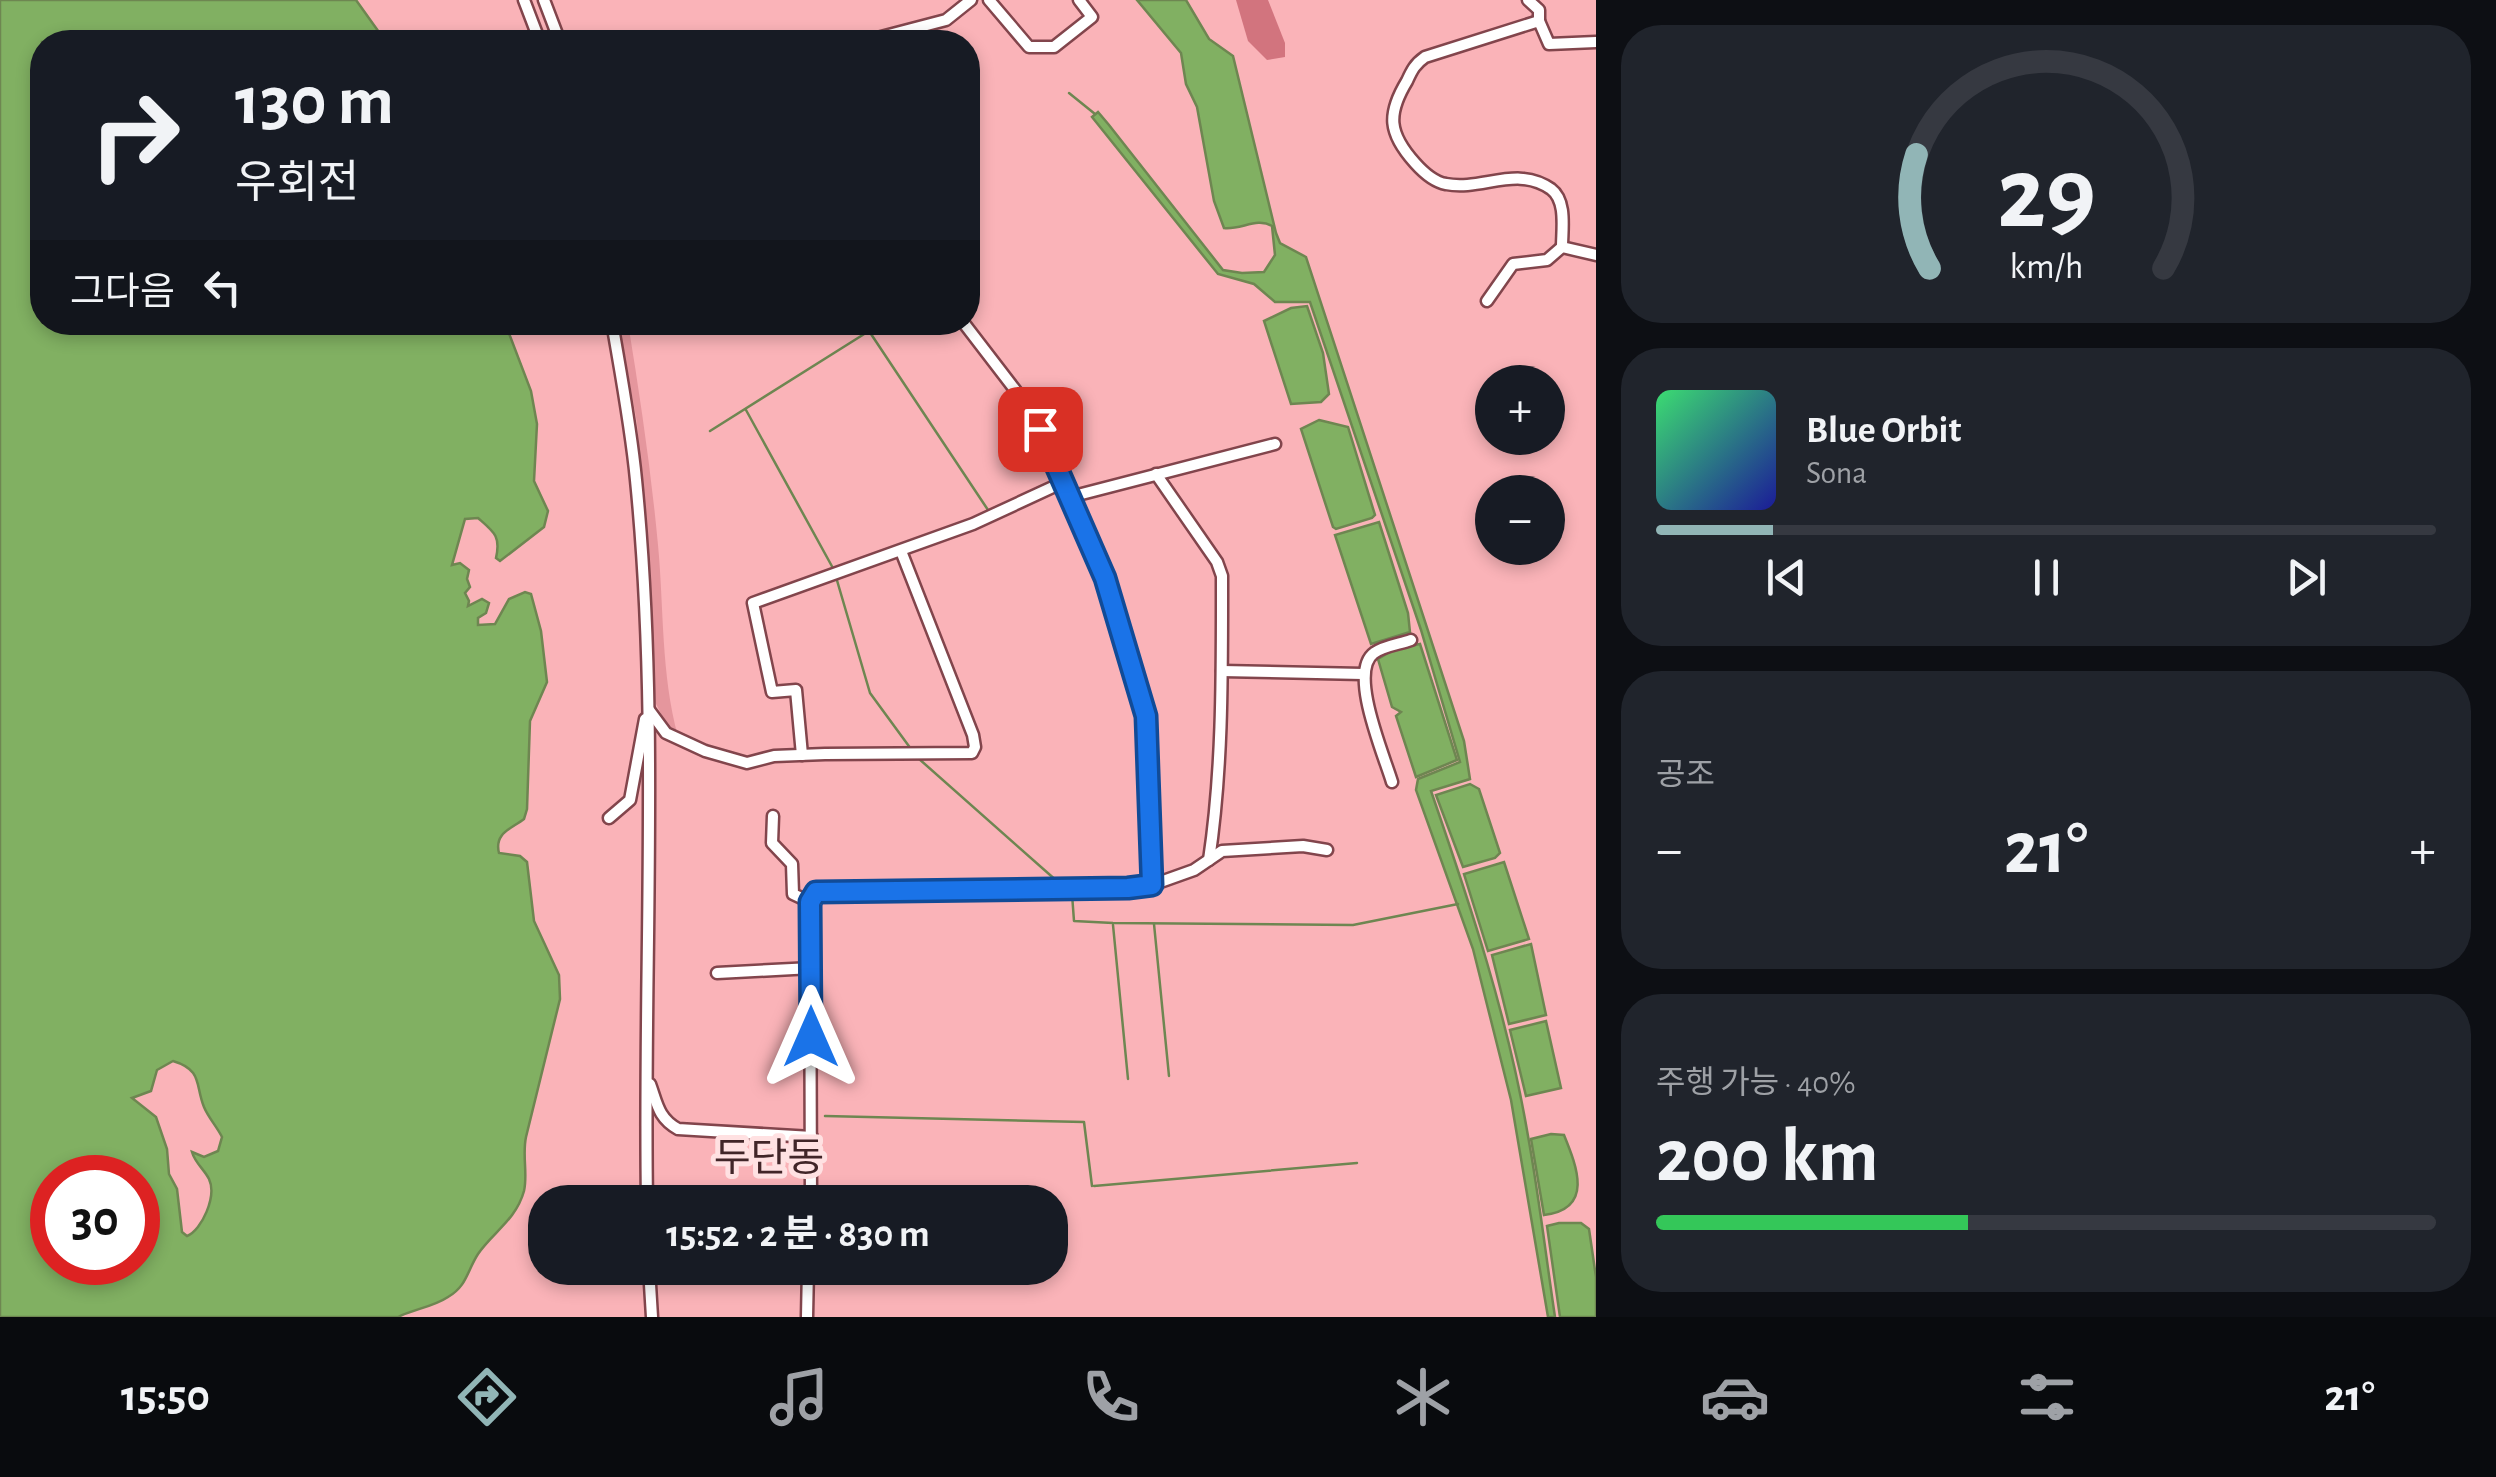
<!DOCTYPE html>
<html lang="ko">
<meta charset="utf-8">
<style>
body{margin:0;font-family:"Alegreya Sans","Noto Sans KR",sans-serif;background:#20242c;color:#f1f3f6;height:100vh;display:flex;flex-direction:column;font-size:38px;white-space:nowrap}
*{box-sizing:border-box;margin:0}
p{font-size:32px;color:#9ea1a6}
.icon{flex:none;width:55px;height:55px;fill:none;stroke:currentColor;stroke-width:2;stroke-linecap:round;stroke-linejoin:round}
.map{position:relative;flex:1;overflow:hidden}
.drawer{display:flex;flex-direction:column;gap:25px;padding:25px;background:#0d0f14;width:900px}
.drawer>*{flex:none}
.hud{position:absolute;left:30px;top:30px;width:950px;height:305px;border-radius:40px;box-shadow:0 5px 15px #0003;background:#171b24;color:#f1f3f6;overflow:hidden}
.fabs{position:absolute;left:1475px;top:365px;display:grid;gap:20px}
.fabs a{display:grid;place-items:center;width:90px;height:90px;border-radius:50%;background:#171b24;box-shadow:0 5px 15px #0003;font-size:50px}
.speed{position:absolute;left:30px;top:1155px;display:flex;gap:20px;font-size:50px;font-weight:700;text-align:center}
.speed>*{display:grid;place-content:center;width:130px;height:130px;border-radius:50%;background:#171b24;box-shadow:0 5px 15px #0003;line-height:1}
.speed .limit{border:15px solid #d22;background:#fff;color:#111}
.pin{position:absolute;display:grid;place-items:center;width:85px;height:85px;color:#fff;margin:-42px;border-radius:20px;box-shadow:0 5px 15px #0006}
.me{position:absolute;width:110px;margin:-55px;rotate:0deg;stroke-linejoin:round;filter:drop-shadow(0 0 8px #0008)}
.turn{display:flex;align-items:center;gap:35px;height:210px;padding:0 40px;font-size:45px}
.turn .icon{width:130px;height:130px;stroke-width:2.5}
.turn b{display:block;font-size:70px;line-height:85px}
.then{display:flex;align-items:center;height:95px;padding:0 40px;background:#0003;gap:20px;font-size:38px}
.big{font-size:75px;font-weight:700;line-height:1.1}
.drawer .tile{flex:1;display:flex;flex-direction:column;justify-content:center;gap:15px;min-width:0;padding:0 35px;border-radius:40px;background:#20242c}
.drawer .dial{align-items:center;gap:0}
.dial svg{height:260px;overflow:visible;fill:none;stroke:#363941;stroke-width:7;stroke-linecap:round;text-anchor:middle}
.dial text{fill:#f1f3f6;stroke:none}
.song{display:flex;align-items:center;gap:30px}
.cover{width:120px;height:120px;border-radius:15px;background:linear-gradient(135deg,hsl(140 70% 55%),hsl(240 70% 35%))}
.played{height:10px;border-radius:5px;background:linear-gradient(90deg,#91b5b6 15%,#363941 15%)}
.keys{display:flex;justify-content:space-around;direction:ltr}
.heat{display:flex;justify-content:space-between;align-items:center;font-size:55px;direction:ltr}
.charge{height:15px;border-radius:8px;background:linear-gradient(90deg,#34c759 40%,#363941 0)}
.trip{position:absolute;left:528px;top:1185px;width:540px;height:100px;border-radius:40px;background:#171b24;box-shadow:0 5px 15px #0003;font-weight:700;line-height:100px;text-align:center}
.tabs{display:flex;height:160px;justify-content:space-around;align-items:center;background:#090b0e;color:#9ea1a6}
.tabs .icon{width:70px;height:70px}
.tabs .on{color:#91b5b6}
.tabs b{font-size:45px;color:#f1f3f6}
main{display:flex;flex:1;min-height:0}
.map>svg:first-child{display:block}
.green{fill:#e5969d}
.forest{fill:#d2747e}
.water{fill:#81b062;stroke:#6e8651;stroke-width:2.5;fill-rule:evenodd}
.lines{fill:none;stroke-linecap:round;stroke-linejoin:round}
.stream{stroke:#6e8651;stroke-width:2.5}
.minor-casing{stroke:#82454c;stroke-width:15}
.minor{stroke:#fff;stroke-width:10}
.route-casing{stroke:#114b97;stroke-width:25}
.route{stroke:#1a73e8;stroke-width:18}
.labels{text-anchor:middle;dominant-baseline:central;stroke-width:10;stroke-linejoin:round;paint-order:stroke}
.quarter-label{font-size:40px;fill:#412528;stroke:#ffe1e2}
</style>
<main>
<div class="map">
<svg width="1596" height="1317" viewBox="0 0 1596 1317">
<rect width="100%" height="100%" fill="#fab3b8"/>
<path class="green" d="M619,323H628C640,396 651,470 658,545C664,608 661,675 678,736L669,729L654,700L648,555L637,423Z"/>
<path class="forest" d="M1236,0H1268L1285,43V57L1267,60L1248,41Z"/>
<g class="water">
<path d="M0,0H356L386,42H42V322L505,323L531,391L537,424L534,481L548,511L544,527L500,561L496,558C501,536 494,532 478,518L465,519L452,565L460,563L469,570L467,579L470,587L465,593L469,601L468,606L482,599L489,603L486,613L478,618V625L495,624L509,599L525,592L531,594L541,631L547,682L530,721L527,809L524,819C511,829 494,833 499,853L520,856L527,862L534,921L559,975L560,999L526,1137C522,1155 528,1174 524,1191C516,1220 492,1233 478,1254C467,1271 467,1286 448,1297C433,1307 414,1309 398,1317H0ZM173,1061C203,1070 195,1085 204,1107C208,1117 217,1127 222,1137L218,1151L204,1157L192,1152C195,1163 204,1169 209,1179C217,1196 202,1230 187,1236L182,1232L177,1189L169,1174L167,1149L156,1117L132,1098L151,1091L157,1070ZM52,1178H138V1262H52Z"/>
<path d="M1137,0H1186L1209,39L1233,56L1276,233L1280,243L1306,257L1464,741L1470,779L1431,791C1470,904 1508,1017 1528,1136C1539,1196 1546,1257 1555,1317H1548L1511,1100L1473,949L1416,790L1418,779L1460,762L1421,630L1310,302H1275L1254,284L1218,274L1092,117L1098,112L1109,125L1223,270L1242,273L1264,272L1275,255L1272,226C1257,217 1241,230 1224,228L1214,201L1197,107L1186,84L1181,53Z"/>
<path d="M1307,306L1323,353L1329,394L1321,402L1291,404L1264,321L1291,308Z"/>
<path d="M1319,420L1348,427L1375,515L1372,518L1336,529L1333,527L1301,429Z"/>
<path d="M1379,522L1408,613L1410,632L1371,644L1335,535Z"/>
<path d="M1420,644L1457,760L1416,777L1396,716L1401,712L1392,707L1378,659L1395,649Z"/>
<path d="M1470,784L1479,789L1500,853L1495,858L1463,867L1436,795Z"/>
<path d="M1504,862L1529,939L1488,951L1464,874Z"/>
<path d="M1531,944L1546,1015L1509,1024L1492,955Z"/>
<path d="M1546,1021L1561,1088L1526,1096L1510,1030Z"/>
<path d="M1551,1134L1564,1135C1577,1167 1594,1209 1544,1215L1531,1139Z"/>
<path d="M1559,1223H1581L1589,1229L1596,1277V1317H1560L1547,1226Z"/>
</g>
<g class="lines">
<g class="stream">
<path d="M1069,93L1095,114"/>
<path d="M746,410L834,570"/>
<path d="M710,431L869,331L988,510"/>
<path d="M836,577L870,693L911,749"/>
<path d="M918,758L1058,882"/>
<path d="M1072,894L1074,921L1113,923L1353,925L1458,904"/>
<path d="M1154,924L1169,1076"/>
<path d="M1113,925L1128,1079"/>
<path d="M825,1116L1084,1122L1092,1186"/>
<path d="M1094,1186L1357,1163"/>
</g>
<g class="minor-casing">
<g id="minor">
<path d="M524,0L540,42"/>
<path d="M544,0L560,42"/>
<path d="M989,0L1029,47H1054L1092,17L1079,0"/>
<path d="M1528,0L1539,10V21"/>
<path d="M862,42L946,20L971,0"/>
<path d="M1596,42L1549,44L1539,21L1425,57C1415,64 1412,70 1407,81C1387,114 1388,133 1415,163C1423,172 1434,182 1446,184C1482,191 1517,165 1551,189C1567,201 1562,229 1562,247L1596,255"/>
<path d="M1487,301L1513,264L1547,260L1562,247"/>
<path d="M612,322C621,375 631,427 636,480C660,720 643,962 647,1202"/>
<path d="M963,322L1026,404L1105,579L1146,717L1152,885"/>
<path d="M1156,474L1217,562L1222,576C1222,670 1223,767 1209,860"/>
<path d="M1070,497L1275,444"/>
<path d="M1222,671L1363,674"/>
<path d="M649,710L666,733L705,751L747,763L774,756L825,754L972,753L975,747L973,735L901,551"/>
<path d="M802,755L796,690L772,692L753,603L973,524L1055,486L1065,485"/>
<path d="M1392,782C1384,755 1348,672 1374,653C1383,646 1400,644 1411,640"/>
<path d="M773,816L772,843L792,864L793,894L810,902"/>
<path d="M609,818L630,800L645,719"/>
<path d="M717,973L812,968"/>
<path d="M650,1084C657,1103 658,1118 678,1129L812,1137"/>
<path d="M811,1202L810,902L816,892L1128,889L1152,885L1194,870L1222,851L1303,846L1327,850"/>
<path d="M649,1268L652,1317"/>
<path d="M807,1317L808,1268"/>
</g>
</g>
<use href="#minor" class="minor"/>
</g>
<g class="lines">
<g class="route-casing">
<path id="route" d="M811,1037L810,902L816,892L1128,888L1152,885L1146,716L1105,578L1040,429"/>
</g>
<use href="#route" class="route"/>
</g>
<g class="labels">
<g class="quarter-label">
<text x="769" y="1159">두단동</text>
</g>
</g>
</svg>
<div class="fabs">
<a>+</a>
<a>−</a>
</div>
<div class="speed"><div class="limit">30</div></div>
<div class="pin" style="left:1040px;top:429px;background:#d93025"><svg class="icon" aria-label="arrive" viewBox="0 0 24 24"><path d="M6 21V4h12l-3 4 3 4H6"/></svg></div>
<svg class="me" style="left:811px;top:1037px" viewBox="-20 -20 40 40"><path d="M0-17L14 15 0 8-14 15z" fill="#1a73e8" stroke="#fff" stroke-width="4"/></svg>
<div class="trip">15:52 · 2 분 · 830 m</div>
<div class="hud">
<div class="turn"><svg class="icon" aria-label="right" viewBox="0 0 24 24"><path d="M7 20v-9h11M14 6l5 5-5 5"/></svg><div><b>130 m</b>우회전</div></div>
<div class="then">그다음<svg class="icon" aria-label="left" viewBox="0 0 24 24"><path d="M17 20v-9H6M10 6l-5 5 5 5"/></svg></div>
</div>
</div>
<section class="drawer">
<div class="tile dial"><svg viewBox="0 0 100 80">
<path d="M14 69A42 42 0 1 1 86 69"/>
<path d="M14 69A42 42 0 0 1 10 34" stroke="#91b5b6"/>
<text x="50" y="56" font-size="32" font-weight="700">29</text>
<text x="50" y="72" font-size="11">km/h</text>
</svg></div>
<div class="tile">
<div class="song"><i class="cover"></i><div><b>Blue Orbit</b><p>Sona</p></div></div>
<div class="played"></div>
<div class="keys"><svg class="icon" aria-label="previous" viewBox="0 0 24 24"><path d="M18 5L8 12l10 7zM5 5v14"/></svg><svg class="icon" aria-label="pause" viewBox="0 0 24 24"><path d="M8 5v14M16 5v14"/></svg><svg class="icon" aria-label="next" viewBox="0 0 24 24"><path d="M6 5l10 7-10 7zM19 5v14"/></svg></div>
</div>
<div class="tile"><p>공조</p>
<div class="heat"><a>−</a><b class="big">21°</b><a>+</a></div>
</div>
<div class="tile"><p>주행 가능 · 40%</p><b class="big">200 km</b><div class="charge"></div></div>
</section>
</main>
<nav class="tabs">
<b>15:50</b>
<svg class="icon on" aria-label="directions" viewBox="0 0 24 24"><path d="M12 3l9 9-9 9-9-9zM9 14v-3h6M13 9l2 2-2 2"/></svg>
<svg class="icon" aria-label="music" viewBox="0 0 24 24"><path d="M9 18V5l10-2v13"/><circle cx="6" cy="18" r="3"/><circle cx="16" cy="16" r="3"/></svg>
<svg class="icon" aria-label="phone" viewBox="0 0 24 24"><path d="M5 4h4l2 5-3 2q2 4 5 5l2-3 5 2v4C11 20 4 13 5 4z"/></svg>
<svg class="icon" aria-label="climate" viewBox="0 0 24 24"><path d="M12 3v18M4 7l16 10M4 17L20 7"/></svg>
<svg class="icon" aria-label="car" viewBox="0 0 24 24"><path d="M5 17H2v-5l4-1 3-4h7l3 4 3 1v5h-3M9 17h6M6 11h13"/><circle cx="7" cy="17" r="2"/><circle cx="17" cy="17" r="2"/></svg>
<svg class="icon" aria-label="filters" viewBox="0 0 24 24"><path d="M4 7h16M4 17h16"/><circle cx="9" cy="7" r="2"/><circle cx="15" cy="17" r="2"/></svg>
<b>21°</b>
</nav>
